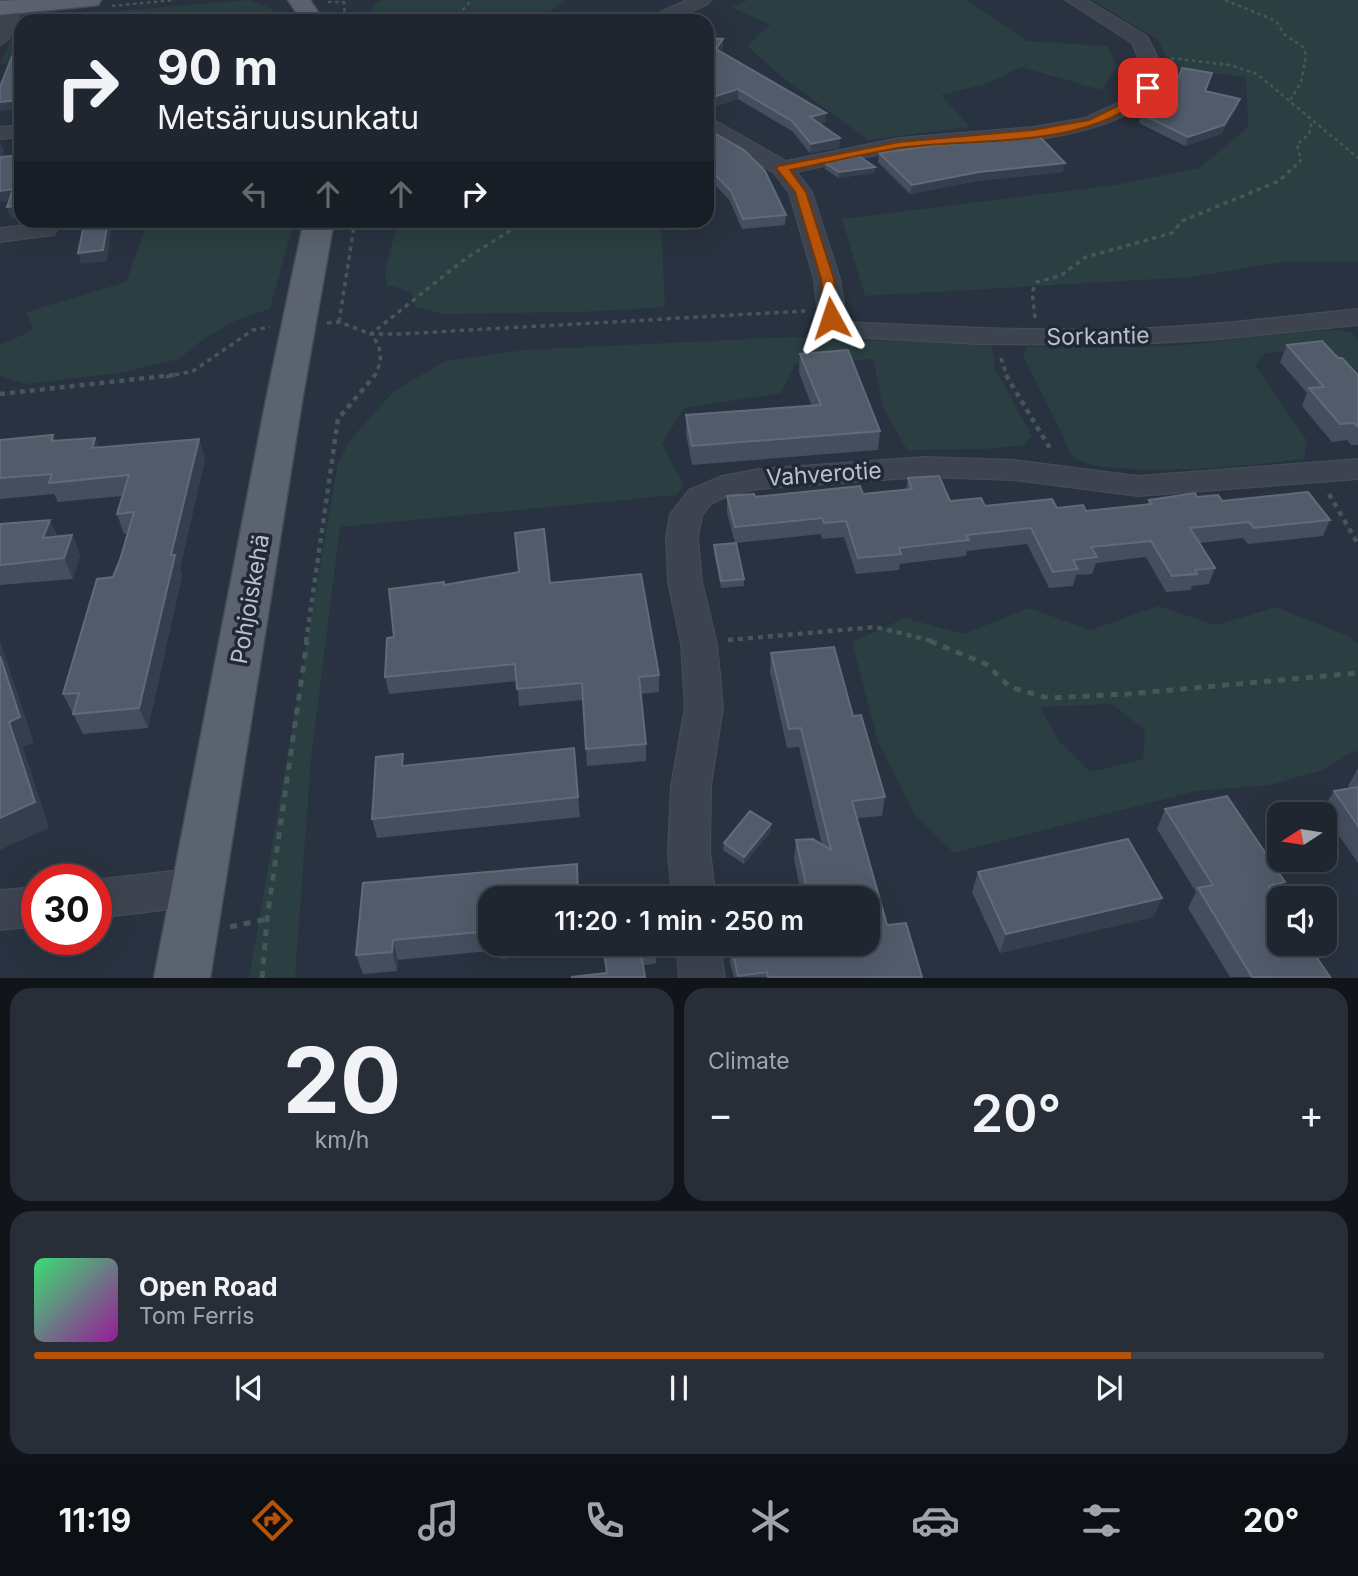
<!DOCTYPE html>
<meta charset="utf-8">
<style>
body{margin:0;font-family:Inter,sans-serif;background:#272e38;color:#f1f3f6;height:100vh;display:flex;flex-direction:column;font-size:26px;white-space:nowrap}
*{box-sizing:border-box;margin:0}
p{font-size:23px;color:#a1a5ab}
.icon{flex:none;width:38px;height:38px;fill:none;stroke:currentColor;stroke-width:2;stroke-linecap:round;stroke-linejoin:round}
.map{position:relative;height:978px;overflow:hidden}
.sheet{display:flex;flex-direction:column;gap:10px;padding:10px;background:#11151a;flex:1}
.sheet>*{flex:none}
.hud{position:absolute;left:14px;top:14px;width:700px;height:214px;border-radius:21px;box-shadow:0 7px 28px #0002,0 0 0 2px #3c434c;background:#1f2630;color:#f1f3f6;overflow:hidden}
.needle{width:46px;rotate:258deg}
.fabs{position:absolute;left:1267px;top:802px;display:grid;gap:14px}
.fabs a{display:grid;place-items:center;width:70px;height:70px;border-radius:14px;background:#1f2630;box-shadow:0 7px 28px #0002,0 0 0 2px #3c434c;font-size:35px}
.speed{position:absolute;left:21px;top:864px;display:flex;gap:14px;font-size:35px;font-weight:700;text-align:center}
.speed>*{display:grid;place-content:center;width:91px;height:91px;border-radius:50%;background:#1f2630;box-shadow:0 7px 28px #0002,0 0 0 2px #3c434c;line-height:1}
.speed .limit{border:10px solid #d22;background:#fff;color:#111}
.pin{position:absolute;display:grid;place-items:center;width:60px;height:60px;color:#fff;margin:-30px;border-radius:14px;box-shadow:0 4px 10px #0006}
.me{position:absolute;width:77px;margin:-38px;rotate:355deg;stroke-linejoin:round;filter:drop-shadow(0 0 5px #0008)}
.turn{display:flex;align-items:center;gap:24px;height:147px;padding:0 28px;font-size:32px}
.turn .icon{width:91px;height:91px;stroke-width:2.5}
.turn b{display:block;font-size:49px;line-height:60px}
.lanes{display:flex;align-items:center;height:66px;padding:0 28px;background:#0003;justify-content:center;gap:35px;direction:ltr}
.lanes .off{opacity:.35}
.big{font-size:52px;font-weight:600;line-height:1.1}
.sheet .card{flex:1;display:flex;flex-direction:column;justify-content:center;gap:10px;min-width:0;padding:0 24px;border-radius:21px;background:#272e38}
.sheet .dial{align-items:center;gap:0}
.dial b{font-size:91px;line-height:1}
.song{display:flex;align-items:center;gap:21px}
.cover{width:84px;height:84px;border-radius:10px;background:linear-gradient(135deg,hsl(140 70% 55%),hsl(300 70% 35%))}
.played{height:7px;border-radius:4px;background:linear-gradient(90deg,#b45309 85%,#3c434c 85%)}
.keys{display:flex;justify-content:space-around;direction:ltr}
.heat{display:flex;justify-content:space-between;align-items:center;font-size:38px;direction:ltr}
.sheet .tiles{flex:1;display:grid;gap:10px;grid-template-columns:1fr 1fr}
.card:last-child{grid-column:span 2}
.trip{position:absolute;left:478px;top:886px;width:402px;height:70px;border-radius:21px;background:#1f2630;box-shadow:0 7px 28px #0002,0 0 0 2px #3c434c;font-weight:600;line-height:70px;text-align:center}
.tab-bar{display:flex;height:112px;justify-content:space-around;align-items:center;background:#0c0f13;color:#a1a5ab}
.tab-bar .icon{width:49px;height:49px}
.tab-bar .current{color:#b45309}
.tab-bar b{font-size:32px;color:#f1f3f6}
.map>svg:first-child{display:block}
.green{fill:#2b3e41;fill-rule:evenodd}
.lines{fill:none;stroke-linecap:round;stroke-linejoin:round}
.minor-casing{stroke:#464d5a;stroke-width:2}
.major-casing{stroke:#464d5a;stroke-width:3}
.path-far3{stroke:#445759;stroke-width:2.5;stroke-dasharray:3.5 3.5;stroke-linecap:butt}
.path-far2{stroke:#445759;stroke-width:3.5;stroke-dasharray:4.5 4.5;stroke-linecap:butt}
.path-far1{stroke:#445759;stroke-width:4.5;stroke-dasharray:5 5;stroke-linecap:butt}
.path{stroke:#445759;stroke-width:5;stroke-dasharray:7 7;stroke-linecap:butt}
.minor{fill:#3d4450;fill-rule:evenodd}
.major{fill:#5b6370;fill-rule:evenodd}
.wall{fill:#444e5e}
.shaded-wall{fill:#343e4d}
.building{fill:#515b6a;stroke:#616a79;stroke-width:2}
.route{fill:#b45309;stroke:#753606;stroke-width:2}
.labels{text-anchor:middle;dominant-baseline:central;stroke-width:7;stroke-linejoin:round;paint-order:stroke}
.street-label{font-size:23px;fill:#babfcb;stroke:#212936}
</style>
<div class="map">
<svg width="1358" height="978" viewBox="0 0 1358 978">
<rect width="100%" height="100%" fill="#293240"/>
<g class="green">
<path d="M249,0L270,8L281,21H21V62L0,64L20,19Z"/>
<path d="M384,0H564L539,21H368L375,3Z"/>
<path d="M748,0H967L1027,41L1108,46L1117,68L1101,90L1021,67L989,83L941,95L970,127L868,140L782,77L747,46L770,25L731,7Z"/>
<path d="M1092,0H1358V262L1287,261L1193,277L865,296L842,219L1115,185L1200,168L1248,127L1246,77L1172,68L1158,40Z"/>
<path d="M148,221H294L270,309L235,321L202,340L179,359L119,373L25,384L0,376V345L33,330L27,312L126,282Z"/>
<path d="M398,221H661L665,307L582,312L443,314L415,307L412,292L387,285L385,273Z"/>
<path d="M1338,330L1352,333L1358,340V372L1326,350L1266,353L1255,365L1307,441L1304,459C1248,466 1193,471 1137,469C1119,468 1095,468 1078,460C1069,455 1066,447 1064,438L1023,356L1027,347L1175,346L1293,332Z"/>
<path d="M790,337L992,345L995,369L1032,436L1023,445L986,449L907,450L883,408L873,359L795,364L781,393L684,408L662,444L684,485L676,495L340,527L311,760L295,977L249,978L338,462L352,438L393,392L445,361L524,350Z"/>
<path d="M1158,606L1216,625L1276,607L1346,635L1358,644V752L1354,751L1323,770L1270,785L1196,791L954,853L914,814L878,742L852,642L905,618L963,634L1029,608L1090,630ZM1112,704L1145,730L1143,759L1090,772L1059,741L1040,707Z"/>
</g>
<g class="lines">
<g class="minor-casing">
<g id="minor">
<path d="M687,0H711L708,4L670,21H646L649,17Z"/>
<path d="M1065,0H1087L1147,36L1160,62L1158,88C1116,148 969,143 901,151C866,156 831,165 797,172L812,192L840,279L847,322C948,327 1049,332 1151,328C1220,325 1289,316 1358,309V325L1209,340L1119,345L978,344L827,336L818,318L814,279L789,193L774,173L707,131V116L786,161L899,138L1033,127L1085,118L1118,103L1138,86L1140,62L1132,43Z"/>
<path d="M14,1L23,6L9,39L0,45V18L8,2Z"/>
<path d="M21,125V137L0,139V127Z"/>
<path d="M45,223L54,225L57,230L54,235L0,242V228Z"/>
<path d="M924,457L1014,460L1138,476L1358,459V479L1138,496L1014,480L924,477L759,489L730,495L711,504L702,516L698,537L702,582L717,644L723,707L711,786L710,852L716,898H672L668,852L671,786L685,707L681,644L668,582L666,537L670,514L689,490L722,476L759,469Z"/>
<path d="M197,868L212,874L218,887L212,900L197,906L96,918L94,880Z"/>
<path d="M37,887V926L0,930V890Z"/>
<path d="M676,943H720L725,978H679Z"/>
</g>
</g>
<g class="major-casing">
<g id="major">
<path d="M16,0H101L98,5L90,6L0,15V1Z"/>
<path d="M288,0H310L324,21H302Z"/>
<path d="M304,220H334L303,395L210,978H154L267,395Z"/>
</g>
</g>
<g class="path-far3">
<path d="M1225,0L1276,21L1284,34L1303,47L1306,55L1301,83L1290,100"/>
<path d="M344,1L345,21"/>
<path d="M328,2H343"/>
<path d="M112,6L175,0"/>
<path d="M454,21L471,0"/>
<path d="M1171,58L1230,65L1257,74L1358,158"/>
<path d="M1294,167L1301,160L1297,145L1309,134L1312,120"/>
</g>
<g class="path-far2">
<path d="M1035,318L1032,292L1037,282L1060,276L1086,257L1172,233L1182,221L1279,181L1296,165"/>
<path d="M339,322L355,220"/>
<path d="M327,323L339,322L371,334H400L805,311"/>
<path d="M1001,358L1007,377"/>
<path d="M166,377L193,371L253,330L270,327"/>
<path d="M374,377C383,360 383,349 371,334L465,259L527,220"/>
</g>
<g class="path-far1">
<path d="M1006,375L1052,452"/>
<path d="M0,394L174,375"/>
<path d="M1329,494L1358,544"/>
<path d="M728,640L876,627L936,642"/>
<path d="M306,642L338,419L375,375"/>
</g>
<g class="path">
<path d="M930,641L986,664L1010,687L1048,698L1128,694L1358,673"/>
<path d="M230,927L267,919"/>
<path d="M262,978L267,919L307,641"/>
</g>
<use href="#minor" class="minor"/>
<use href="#major" class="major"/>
</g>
<g class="wall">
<path d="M723,39V48L721,51L826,113V122L820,124L840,138L839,148L810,153L792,131L738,99L707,109Z"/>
<path d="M1209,82L1206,91L1240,99L1237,107L1221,134L1185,146L1139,123L1141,114Z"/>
<path d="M707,129L786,215L785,225L742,229L730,201L707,176Z"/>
<path d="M879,153L1063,172L977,181L910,194L878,162Z"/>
<path d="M825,163L875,167L874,173L838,178L825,169Z"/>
<path d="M1287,345L1338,358L1358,375V445H1351L1347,440L1332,442L1302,406L1307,393L1280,362Z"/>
<path d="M800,354L880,431L878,450L692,465L686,434V415L812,406L799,373Z"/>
<path d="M53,435L55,441L95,438L99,448L199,439L205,459L180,568L182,575L148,728L83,734L63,694L113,577L128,533L124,534L117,514L122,496L58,502L54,494L0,499V440Z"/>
<path d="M908,478L950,501L985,506L1057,508L1086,511L1147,505L1149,500L1197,497L1330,520L1323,536L1248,544L1243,538L1200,543L1215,568L1209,584L1192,586L1191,590L1166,592L1146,557L1096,563L1092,574L1076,575L1073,586L1049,588L1027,544L967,551L966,556L900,564L899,570L856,574L844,537L822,539L821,534L736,543L744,579V586L721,588L714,552V545L735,543L727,513V496L863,494L906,490Z"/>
<path d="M50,520L57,536L72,535L80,555L73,579L0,585V524Z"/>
<path d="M550,583L659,675V692L641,694L646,744V761L587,766L583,700L519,706L517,681L389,694L385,677L394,637L444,585Z"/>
<path d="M771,653L853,716L885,797L882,816L857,818L887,925L922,977H734L730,963L731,945L868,943V898H802L794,859L796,840L822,845L799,747L787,748L770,672Z"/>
<path d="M574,748L580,817L377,838L372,819L406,766Z"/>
<path d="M1358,768V863L1322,811L1334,791L1349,788L1348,786Z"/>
<path d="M1165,809L1285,882L1276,897L1330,977H1230L1188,908L1196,892L1157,829Z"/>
<path d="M771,824V831L744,864L723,850L724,843Z"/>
<path d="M978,872L1162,898L1153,917L1000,953L972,892Z"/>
<path d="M363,883L578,884L490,898V943H548V954L501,959L499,950L398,960L397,971L363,974L356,955Z"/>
<path d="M602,943H655L656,963L606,973Z"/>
</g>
<g class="shaded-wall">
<path d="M723,39V48L716,58V49Z"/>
<path d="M738,89V99L707,109V99Z"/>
<path d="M21,94V109L0,111V102Z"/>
<path d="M1240,99L1237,107L1221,134L1185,146L1188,137Z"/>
<path d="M826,113V122L810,127V117Z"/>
<path d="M840,138L839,148L810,153L811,144Z"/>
<path d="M0,141L4,151L0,162Z"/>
<path d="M1065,163L1063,172L977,181L910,194L912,185L979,172Z"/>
<path d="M875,167L874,173L838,178L839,172Z"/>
<path d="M13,189L17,200L0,202V191Z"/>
<path d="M21,205V217L11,218L7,207Z"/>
<path d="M108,220H113L107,261L81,264L78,253Z"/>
<path d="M95,438L102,457L92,448Z"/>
<path d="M199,439L205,459L180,568L182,575L148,728L139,708L171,555Z"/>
<path d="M50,520L58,540L43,538Z"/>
<path d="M72,535L80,555L73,579L64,558Z"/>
<path d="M0,641L34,743L23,747L49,828L0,850V818L9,722L0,656Z"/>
<path d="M771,824V831L744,864V857Z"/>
<path d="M1285,882L1274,902L1269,886Z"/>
<path d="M1162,898L1153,917L1000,953L1006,934Z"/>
<path d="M393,940L398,960L397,971L392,952Z"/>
</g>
<g class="building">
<path d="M21,34V94L19,100L0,102V87Z"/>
<path d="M707,38L723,39L716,49L826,113L810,117L840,138L811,144L792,121L738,89L707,99Z"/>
<path d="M1182,68L1212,73L1205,91L1240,99L1224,125L1188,137L1141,114L1171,96Z"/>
<path d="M707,129L744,150L765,171L786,215L743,219L731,191L707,166Z"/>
<path d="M1040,137L1065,163L979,172L912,185L879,153L939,145Z"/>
<path d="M21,155V205L7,207L13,189L0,191V157Z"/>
<path d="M859,156L875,167L839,172L825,163Z"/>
<path d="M85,220H108L103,250L78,253Z"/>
<path d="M1322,341L1338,358H1342L1358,375V427L1354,423L1340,424L1309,388L1324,387L1287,345Z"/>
<path d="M848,350L880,431L692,446L686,415L821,405L800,354Z"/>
<path d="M53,435L51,441L95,438L92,448L199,439L171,555H175L139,708L73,714L79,693L63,694L97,579L113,577L120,560L134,512L117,514L129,475L49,483L52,474L0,478V440Z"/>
<path d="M939,476L950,501L981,498L985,506L1052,499L1057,508L1083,505L1086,511L1152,504L1149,500L1195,493L1197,497L1218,495L1222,501L1308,492L1330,520L1254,528L1249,522L1190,528L1215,568L1195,570L1197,574L1172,576L1151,541L1091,547L1097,557L1073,560L1078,569L1053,572L1031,528L966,535L969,540L899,548L901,554L858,558L846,521L824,523L822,518L735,527L727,496L754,494L755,497L860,486L863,494L912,489L908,478Z"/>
<path d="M50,520L43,538L72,535L64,558L0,565V524Z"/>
<path d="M544,529L550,583L641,574L659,675L639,677L646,744L586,749L582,683L517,689L515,664L385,677L387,638L394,637L389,589L444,582V585L519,572L515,533Z"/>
<path d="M736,543L744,579L721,581L714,545Z"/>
<path d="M834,647L853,716L861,715L885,797L852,801L887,925L906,923L922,977H768L767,972L738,976L731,945L740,943H868V898H809L796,840L813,839L831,850L801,728L789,729L771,653Z"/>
<path d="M0,656L20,717L9,722L35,802L0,818Z"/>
<path d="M574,748L578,797L372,819L376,757L403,754L402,766Z"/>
<path d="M1358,787V826L1334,791Z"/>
<path d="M1227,796L1285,882L1269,886L1279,901V943H1307L1330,977H1252L1198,888L1213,885L1165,809Z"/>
<path d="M750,811L771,824L744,857L724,843Z"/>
<path d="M1128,839L1162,898L1006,934L978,872Z"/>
<path d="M577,864L578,898H490V931L393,940L392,952L356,955L363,883Z"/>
<path d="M603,943H655L656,951L641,954L645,977H571L607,973Z"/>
</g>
<path class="route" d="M1144,86L1153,88C1095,151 978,137 899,148C863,154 826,163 790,170L806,192L834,279L838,318L831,322L826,320L821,279L795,192L776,168L778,166L899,142L1033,130L1089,120L1122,104Z"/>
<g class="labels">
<g class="street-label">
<text transform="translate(1098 336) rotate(-1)">Sorkantie</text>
<text transform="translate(824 474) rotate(-4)">Vahverotie</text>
<text transform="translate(250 599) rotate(-80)">Pohjoiskehä</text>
</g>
</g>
</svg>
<div class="fabs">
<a><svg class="needle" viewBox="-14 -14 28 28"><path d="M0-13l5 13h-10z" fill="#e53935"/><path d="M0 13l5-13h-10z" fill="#a1a5ab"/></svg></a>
<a><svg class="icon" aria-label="sound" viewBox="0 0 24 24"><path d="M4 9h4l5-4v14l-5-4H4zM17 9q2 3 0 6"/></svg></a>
</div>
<div class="speed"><div class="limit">30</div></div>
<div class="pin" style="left:1148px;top:88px;background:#d93025"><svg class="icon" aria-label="arrive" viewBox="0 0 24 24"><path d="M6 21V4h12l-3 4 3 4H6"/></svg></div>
<svg class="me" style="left:831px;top:318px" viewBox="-20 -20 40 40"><path d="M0-17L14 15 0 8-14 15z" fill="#b45309" stroke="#fff" stroke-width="4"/></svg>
<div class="trip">11:20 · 1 min · 250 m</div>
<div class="hud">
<div class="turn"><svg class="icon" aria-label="right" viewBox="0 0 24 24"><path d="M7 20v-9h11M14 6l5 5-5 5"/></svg><div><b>90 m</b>Metsäruusunkatu</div></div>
<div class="lanes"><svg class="icon off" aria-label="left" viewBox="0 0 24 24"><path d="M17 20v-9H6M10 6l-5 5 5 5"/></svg><svg class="icon off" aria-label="ahead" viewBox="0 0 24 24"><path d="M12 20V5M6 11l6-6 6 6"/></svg><svg class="icon off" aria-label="ahead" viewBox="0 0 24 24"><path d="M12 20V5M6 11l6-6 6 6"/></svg><svg class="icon" aria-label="right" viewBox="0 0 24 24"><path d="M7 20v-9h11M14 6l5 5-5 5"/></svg></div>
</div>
</div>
<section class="sheet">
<div class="tiles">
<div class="card dial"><b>20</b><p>km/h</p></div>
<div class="card"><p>Climate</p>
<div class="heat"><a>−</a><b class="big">20°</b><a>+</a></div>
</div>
<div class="card">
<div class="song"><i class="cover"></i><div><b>Open Road</b><p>Tom Ferris</p></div></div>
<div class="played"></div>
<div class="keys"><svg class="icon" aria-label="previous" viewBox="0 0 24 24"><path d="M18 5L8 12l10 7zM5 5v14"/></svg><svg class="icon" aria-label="pause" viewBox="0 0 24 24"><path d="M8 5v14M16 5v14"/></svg><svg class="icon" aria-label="next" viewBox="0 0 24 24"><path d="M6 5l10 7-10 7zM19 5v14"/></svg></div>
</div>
</div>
</section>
<nav class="tab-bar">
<b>11:19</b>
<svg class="icon current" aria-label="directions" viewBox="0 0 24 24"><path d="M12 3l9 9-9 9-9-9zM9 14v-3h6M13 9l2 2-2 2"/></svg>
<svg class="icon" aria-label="music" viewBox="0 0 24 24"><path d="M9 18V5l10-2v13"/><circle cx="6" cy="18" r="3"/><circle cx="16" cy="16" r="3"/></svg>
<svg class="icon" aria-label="phone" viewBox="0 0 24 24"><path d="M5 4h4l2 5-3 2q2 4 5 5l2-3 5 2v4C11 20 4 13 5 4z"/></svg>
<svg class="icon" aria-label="climate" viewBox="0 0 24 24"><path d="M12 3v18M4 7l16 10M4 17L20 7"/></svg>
<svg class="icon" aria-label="car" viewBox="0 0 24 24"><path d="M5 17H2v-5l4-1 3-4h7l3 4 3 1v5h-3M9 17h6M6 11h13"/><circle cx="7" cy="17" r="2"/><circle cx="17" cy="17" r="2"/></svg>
<svg class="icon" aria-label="filters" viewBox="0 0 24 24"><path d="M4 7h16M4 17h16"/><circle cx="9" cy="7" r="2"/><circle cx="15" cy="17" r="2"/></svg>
<b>20°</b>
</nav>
